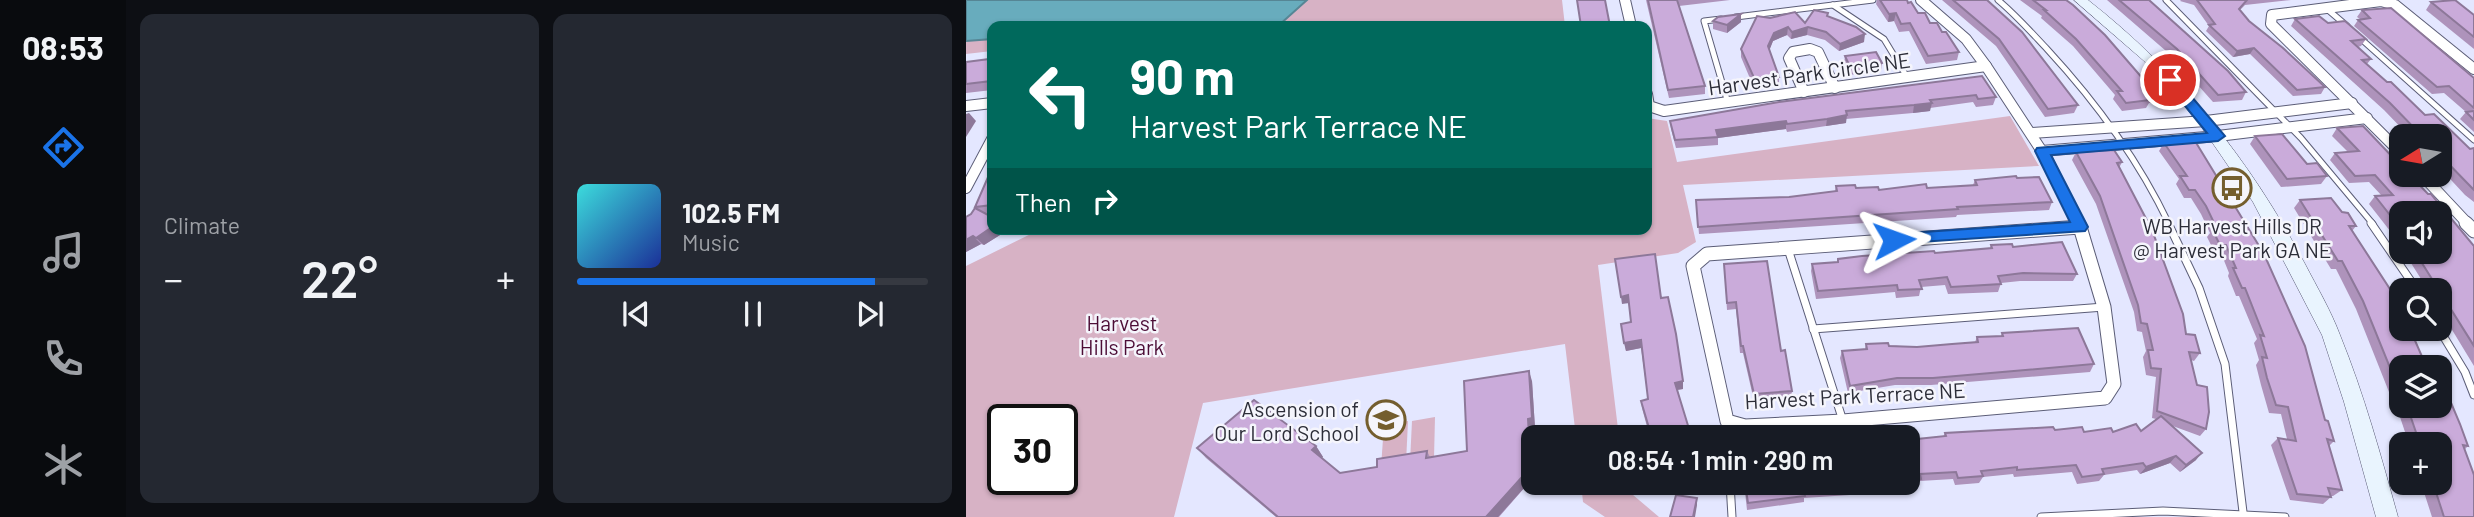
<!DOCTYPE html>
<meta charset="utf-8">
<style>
body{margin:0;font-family:Barlow,sans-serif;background:#242831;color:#f1f3f6;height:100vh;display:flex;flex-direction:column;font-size:26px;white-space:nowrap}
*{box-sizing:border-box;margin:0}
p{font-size:23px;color:#9ea1a6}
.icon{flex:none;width:38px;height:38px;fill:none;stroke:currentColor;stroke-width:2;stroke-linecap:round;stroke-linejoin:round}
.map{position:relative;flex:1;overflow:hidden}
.details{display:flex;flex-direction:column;gap:14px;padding:14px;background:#0d0f14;width:840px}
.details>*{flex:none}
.top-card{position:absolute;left:21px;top:21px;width:665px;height:214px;border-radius:14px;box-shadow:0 2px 5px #0004;background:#00695c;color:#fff;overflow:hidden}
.needle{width:46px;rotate:259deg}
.buttons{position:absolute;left:1423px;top:124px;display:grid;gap:14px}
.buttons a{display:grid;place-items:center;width:63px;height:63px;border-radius:14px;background:#171b24;box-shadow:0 2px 5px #0004;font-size:35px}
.speed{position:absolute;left:21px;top:404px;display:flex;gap:14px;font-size:35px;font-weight:700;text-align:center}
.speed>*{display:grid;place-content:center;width:91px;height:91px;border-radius:50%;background:#171b24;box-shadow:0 2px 5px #0004;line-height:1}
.speed .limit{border:4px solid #111;border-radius:10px;background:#fff;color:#111}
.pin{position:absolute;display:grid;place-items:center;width:60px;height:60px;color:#fff;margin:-30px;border:4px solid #fff;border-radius:50%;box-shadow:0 2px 7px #0007}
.me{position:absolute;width:77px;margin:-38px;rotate:86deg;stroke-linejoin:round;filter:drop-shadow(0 0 5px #0008)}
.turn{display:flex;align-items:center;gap:24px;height:147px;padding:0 28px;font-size:32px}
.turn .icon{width:91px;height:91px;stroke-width:2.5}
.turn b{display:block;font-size:49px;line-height:60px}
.then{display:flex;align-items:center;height:66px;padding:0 28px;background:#0003;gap:14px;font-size:26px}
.big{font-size:52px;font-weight:600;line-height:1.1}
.details .widget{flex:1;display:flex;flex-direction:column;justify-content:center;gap:10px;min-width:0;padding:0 24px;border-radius:14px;background:#242831}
.song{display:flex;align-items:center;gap:21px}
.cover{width:84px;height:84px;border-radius:10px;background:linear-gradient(135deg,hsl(180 70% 55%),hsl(230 70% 35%))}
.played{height:7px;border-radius:4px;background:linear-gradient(90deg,#1a73e8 85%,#363941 85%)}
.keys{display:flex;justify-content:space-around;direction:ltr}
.heat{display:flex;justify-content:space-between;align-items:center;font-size:38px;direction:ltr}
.details .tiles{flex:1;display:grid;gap:14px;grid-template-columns:repeat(2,1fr)}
.trip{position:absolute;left:555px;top:425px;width:399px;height:70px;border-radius:14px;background:#171b24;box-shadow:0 2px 5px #0004;font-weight:600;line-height:70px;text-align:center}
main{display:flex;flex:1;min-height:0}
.tabs{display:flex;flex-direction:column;width:126px;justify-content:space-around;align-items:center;background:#090b0e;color:#9ea1a6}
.tabs .icon{width:49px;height:49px}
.tabs .selected{color:#1a73e8}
.tabs b{font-size:32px;color:#f1f3f6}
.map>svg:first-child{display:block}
.green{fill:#d7b2c5;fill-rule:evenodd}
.water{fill:#68acbd;stroke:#568695;stroke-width:2}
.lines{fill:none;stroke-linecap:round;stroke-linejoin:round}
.lane-far1-casing{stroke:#5b5d77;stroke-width:7}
.lane-casing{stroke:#5b5d77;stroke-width:9}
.street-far1-casing{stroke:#5b5d77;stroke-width:12}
.street-casing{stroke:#5b5d77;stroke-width:15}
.secondary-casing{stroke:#5b5d77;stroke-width:1}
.lane-far1{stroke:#fff;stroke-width:5}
.lane{stroke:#fff;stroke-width:7}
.street-far1{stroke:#fff;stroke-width:10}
.street{stroke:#fff;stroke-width:13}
.secondary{fill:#e9f4fe;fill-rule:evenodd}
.wall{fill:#ae93bb}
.shaded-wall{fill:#8d7899}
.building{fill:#caabda;stroke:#8d7899;stroke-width:2}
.route{fill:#1a73e8;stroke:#114b97;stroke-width:2}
.labels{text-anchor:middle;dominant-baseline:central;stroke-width:5;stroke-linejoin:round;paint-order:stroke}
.street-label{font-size:21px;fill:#2c2d38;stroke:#f5f5fc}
.poi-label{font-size:21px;fill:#2c2d38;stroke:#f5f5fc}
.park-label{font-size:21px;fill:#4c0d36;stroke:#f5f5fc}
</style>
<main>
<nav class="tabs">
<b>08:53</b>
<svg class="icon selected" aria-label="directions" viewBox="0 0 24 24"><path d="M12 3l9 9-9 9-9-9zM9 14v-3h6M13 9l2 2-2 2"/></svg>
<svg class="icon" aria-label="music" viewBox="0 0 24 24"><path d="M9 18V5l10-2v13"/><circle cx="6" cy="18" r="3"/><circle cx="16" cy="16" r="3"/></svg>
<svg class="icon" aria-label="phone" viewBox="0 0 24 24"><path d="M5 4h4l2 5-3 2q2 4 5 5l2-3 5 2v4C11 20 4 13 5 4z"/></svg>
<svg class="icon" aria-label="climate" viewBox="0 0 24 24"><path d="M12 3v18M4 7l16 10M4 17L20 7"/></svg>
</nav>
<section class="details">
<div class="tiles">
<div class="widget"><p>Climate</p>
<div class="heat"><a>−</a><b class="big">22°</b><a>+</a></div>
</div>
<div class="widget">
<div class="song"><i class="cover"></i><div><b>102.5 FM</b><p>Music</p></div></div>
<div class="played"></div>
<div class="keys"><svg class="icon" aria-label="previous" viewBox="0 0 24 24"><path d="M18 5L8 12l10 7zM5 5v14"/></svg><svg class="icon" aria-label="pause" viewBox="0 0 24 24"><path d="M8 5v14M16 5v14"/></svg><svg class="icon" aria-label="next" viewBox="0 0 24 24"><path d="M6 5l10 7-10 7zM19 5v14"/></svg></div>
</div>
</div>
</section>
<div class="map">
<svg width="1508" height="517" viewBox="0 0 1508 517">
<rect width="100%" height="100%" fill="#e4e7ff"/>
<g class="green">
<path d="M0,0H596L599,26H26V51L0,54Z"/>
<path d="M1044,116L1073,166L717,185L730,242L712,253L632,265L653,437H610L599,344L237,403L208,517H0V266L75,229H681V118L701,121L711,162ZM37,420H96V480H37Z"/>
<path d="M469,417L468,458L444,462L446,421Z"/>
<path d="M442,421L440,463L415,467L418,425Z"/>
<path d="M615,483H659L660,489L693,517H639L617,502Z"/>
</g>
<path class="water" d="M0,0H341L312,26H26V39L0,41Z"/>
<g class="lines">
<g class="lane-far1-casing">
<g id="lane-far1">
<path d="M1032,0C1050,15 1065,32 1081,49C1130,102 1172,159 1203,224"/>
<path d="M1200,0L1335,138L1407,224"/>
<path d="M867,5L918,39L941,77"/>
<path d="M1361,9L1381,26"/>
<path d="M770,17L907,0"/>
<path d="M755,19L738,21L762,103"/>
<path d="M1394,38L1508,140"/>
</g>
</g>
<g class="lane-casing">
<g id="lane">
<path d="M1202,223L1233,288L1259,364L1277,512"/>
<path d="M1405,223L1451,290"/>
<path d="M822,249L877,421"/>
<path d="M847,329L1138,307"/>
<path d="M1473,329L1499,372L1508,395"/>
<path d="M761,422L762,438"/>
<path d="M764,483L766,517"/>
<path d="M1075,517L1197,511L1319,517"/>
</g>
</g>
<g class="street-far1-casing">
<g id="street-far1">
<path d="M659,0L665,26"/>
<path d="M955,0L1000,39L1020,66L1081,159L1113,224"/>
<path d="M838,92L823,58L827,52L844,49L852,52L869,88"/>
<path d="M681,94L683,106L698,111L1020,66"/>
<path d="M0,106L26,103"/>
<path d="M1065,133L1240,121L1386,103"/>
<path d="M1076,151L1252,136L1401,118"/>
<path d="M1435,153L1305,24L1306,15L1415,1L1429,5L1508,69"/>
<path d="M1456,175L1502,224"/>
<path d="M0,188L26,139"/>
</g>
</g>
<g class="street-casing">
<g id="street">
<path d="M1112,223L1114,227"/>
<path d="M1500,223L1508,231"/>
<path d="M1114,227L1138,307L1148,384L1139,398L877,421L779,426L761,421L727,266L741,254Z"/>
</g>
</g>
<g class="secondary-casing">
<path id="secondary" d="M1108,0H1122C1214,72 1284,160 1339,264C1351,287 1365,311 1374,335C1398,394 1415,456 1432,517H1410L1378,402L1356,335L1287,202L1237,129L1209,94L1178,61Z"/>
</g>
<use href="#lane-far1" class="lane-far1"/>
<use href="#lane" class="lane"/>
<use href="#street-far1" class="street-far1"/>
<use href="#street" class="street"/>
<use href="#secondary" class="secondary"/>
</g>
<g class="wall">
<path d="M680,0H764L713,6L739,86V94L703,98Z"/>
<path d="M911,0H941L952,13L976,32L993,52L991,60L960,64L943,31L933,32L928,21L922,22L910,4Z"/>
<path d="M976,0H1021L1112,105L1108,113L1079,117L1030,46Z"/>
<path d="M1054,0H1100L1191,95L1187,103H1183L1180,108L1156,111L1147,99L1149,95L1107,46L1075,18L1076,16Z"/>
<path d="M1141,0H1183L1280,92L1276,100L1247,102L1207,57Z"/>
<path d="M1215,0H1325L1279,5L1274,10L1283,21L1359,87L1355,94L1327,96L1284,54L1267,57L1240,31L1243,26L1228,5L1214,1Z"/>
<path d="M1465,2L1508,15V49L1460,10Z"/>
<path d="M1396,10L1508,78V132L1494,119L1500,112L1478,93L1466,94L1388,26L1392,20L1394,19L1391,17Z"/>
<path d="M791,16L839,23L898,42L873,51L859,40L841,35L825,39L821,35L807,41L803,50L813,77V85L788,88L775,57V49Z"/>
<path d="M1329,19L1362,23L1400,39L1395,46L1392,47L1405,59L1401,64L1459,115L1504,149L1508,148V202L1499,195L1474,168V136H1443L1418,110L1325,26Z"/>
<path d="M747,21L775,22L761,33L747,29Z"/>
<path d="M26,55V90L0,93V62L23,59Z"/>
<path d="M879,56L916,63L915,71L883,75L878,64Z"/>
<path d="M1016,76L1030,97L1027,105L1010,107L1007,102L964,108V111L947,113L880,119V123L860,126L821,132L820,129L752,138V145L710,148L705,129L704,121Z"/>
<path d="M1371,128L1508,246V366L1474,310V290H1462L1438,252H1474L1435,214V245L1403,204L1409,196H1416L1403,182L1383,183L1364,160L1369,153L1382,152L1366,136Z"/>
<path d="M1289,136L1341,164L1361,176L1355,184L1315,187L1284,144Z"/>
<path d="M1229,141L1368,441L1363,446L1376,490L1367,496H1365V497L1357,504L1324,500L1305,445L1312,438L1321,439L1315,414L1303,413L1295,385L1290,365L1293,360L1288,343L1291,339L1273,296H1270L1262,276L1263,273L1255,253H1249L1241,237L1244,233L1235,214L1225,198H1218L1210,184L1213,179L1193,151L1198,143Z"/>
<path d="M1110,152L1156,162L1153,168L1220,334L1234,353L1228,361L1225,360L1240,429L1234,436L1204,425L1230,460L1214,472L1204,463L1174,474L1171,470L1138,475L1133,481L1111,484L1106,472L1048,477L1047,474L1017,477L1013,483L989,485L987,479L954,481L952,485L899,494L838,498V502L781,510L778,483H942V440L977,437L979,433L1089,430L1118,432L1175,431L1190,419L1186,418L1190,377L1180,375L1177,357L1180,351L1176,332L1171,331L1168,312L1130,204L1106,160Z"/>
<path d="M26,168V214H21L42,230L18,245L15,244L0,252V217L5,214L9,207Z"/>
<path d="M1051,178L1086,202L1083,210L991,215L990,217L733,234L730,200L823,197L869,191L870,186L913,190L961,188L1007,185L1009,180Z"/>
<path d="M1334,200L1376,212L1390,226L1386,231L1435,368V406H1474L1502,446L1499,449L1508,517H1466L1455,483H1474V444H1443L1426,393L1423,392L1390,309L1370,269H1365L1328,208Z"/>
<path d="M1025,245L1047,247L1111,274L1107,281H1054L1035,283L1032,292L982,294L979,285L955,287L953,296L930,298L929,292L850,299L845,271L846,264L871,262L872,259L969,253L1024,248Z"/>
<path d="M758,264L815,351L826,391L825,398L788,401L777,353H774L770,309L761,310Z"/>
<path d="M695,298L717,389L711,390L724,432V438H684L676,408L675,401L682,399L675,348L660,351L655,324L665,322L663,303L656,304Z"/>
<path d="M1036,333L1128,364L1124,372L965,385H929L882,393L874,358L876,351L899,349L900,344L951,347L1009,342L1011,337L1035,336Z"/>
<path d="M566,381L569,428L565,429L567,478L533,517H310L240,458L231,448L350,446L357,457L355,458L374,473L411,467L461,451L464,457L501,451Z"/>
<path d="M694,483H713L702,492Z"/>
</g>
<g class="shaded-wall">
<path d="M930,13L928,21L922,22L923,14Z"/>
<path d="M775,14V22L761,33V25Z"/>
<path d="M822,27L821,35L807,41L802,54V46L808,33Z"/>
<path d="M842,27L841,35L825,39L826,32Z"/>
<path d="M899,34L898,42L873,51L874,44Z"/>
<path d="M1288,48L1284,54L1267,57L1271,51Z"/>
<path d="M966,103L964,111L947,113L948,105Z"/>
<path d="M3,113L10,121L0,137V114Z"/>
<path d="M881,115L880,123L860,126L861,119Z"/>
<path d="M820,121V129L752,138L750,130Z"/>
<path d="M26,227V229L42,230L18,245L10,238Z"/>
<path d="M7,236L15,244L0,252V240Z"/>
<path d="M662,295L663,303L656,304L655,297Z"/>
<path d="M675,340V348L660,351L658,343Z"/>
<path d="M563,371L566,381L569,428L565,429L567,478L532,517H520L562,419Z"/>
<path d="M717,381V389L710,390L709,383Z"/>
<path d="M724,432V438H706Z"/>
<path d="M350,446L357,457L353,460L346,450Z"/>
<path d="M1236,453L1230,460L1214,472L1220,465Z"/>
<path d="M1210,456L1204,463L1174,474L1180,467Z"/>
<path d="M704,483H713L702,492L701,485Z"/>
<path d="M731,498V505L729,517H727Z"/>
</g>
<g class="building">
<path d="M611,0H639L644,26H615Z"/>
<path d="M682,0H711L739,86L702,90Z"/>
<path d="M914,0H941L942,3L945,2L952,13H959L964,23H971L976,32H980L993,52L962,56L944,23L935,24L930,13L923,14Z"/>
<path d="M987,0H1021L1056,32L1112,105L1082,109L1033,39Z"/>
<path d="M1067,0H1100L1107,5L1139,35L1191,95L1181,96L1184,100L1160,103L1151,91H1156L1110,39L1078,10H1080Z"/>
<path d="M1153,0H1183L1262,71L1280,92L1252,95L1211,49Z"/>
<path d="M1231,0H1281L1273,9L1283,21L1317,48L1359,87L1331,90L1288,48L1271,51L1243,25L1249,24Z"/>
<path d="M1489,0L1508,15V37L1465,2Z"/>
<path d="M1425,8L1508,78V108L1483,86L1471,87L1392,20L1404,18L1396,10Z"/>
<path d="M848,10L862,13L861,16L890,27L899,34L874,44L860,32L842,27L826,32L822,27L808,33L802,46L813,77L789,80L775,49L791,16L804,18L829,12L839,23Z"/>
<path d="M775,14L761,25L747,21L752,17Z"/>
<path d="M1353,16L1362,23L1379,21L1400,39L1385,41L1405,59L1396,60L1421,82H1425L1459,115L1468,114L1504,149L1508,148V190L1474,155V136H1456L1424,103L1329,19Z"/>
<path d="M910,52L916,63L884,67L879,56Z"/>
<path d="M26,55V79L25,81L0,84V62L23,59Z"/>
<path d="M1016,76L1030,97L1012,99L1010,95L964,100L966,103L948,105L880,111L881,115L861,119L821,124L820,121L750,130L752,137L709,140L704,121L813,102Z"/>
<path d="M1508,111V120L1500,112Z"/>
<path d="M1397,126L1435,166V175H1444L1462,194H1465L1508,246V346L1449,252H1474V214H1435V229L1409,196L1427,195L1409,175L1389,176L1369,153L1393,151L1371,128Z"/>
<path d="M1316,134L1341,164L1351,163L1361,176L1321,179L1289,136Z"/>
<path d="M1229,141L1298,254L1339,346L1359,420L1362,421L1368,441L1361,439L1376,490L1362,488L1365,497L1331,494L1312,438L1330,441L1322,407L1310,405L1301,378L1296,357L1301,358L1294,335L1298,336L1279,288H1276L1267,268H1270L1260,245H1254L1246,229H1251L1240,206L1229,190H1223L1214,176H1221L1198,143Z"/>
<path d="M1148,150L1156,162L1151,163L1186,230L1217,314L1220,334L1229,335L1234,353L1223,352L1231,385L1241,387L1243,412L1240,429L1191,411L1195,369L1185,368L1182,350H1187L1181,324L1175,323L1172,305L1134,196L1110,152Z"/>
<path d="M26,168V205L9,207Z"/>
<path d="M1050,176L1051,178L1073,177L1086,202L991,207L992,209L732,227L730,200L823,197L871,191L870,186L889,185L890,188L912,187L913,190L960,184L961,188L1011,185L1009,180Z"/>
<path d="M1365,198L1376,212L1382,213L1390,226H1383L1433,303L1435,309V329H1444L1461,368H1435V387L1434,386L1431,385L1397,301L1376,261H1372L1334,200Z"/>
<path d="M9,208L26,217V227L10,238L7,236L0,240V217L5,214Z"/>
<path d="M1096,242L1111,274L1057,273L1032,276L1035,284L985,287L981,277L953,280L956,289L932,290L931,285L852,291L846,264L872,262V259L896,256L968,251L969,253L1026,248L1025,245L1046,244L1047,247Z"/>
<path d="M689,254L695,298L702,297L710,334L717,381L709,383L724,432L706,438H686L675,401L682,399L675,340L658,343L655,324L665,322L662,295L655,297L649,259Z"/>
<path d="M801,261L815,351L819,350L826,391L788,394L777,346H775L770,302L761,303L758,264Z"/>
<path d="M1112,328L1128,364L967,378H931L884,386L876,351L901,349L900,344L922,343L923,346L951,347L986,344L1012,342L1011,337L1037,336L1036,333Z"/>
<path d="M563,371L566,418L562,419L565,467L520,517H312L231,448L288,400L350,446L346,450L374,473L411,467V459L461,451L460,458L501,451L498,381Z"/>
<path d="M1474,397L1483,398L1494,424L1502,446L1497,445L1508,475V517H1478L1467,483H1474V444H1454L1441,406H1474Z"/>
<path d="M1195,416L1236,453L1220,465L1210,456L1180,467L1177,463L1136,469L1138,474L1116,477L1110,465L1051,470V467L1015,471L1017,476L992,478L990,472L954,474L955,479L942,481V440L980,436L979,433L1087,427L1089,430L1116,427L1118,432L1145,428L1147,432L1170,424L1175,431Z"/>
<path d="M779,483H927L901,487L838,491L839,496L782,503Z"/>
<path d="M710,495L731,498L727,517H704Z"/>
</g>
<path class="route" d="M1204,76L1209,77L1259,136L1252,141L1085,155L1122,227L1119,231L923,244L920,240L928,234L1104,222L1069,151L1071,148L1241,133L1198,80Z"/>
<defs>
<g id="bus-ring" transform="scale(2.0125)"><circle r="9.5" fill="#f5f5fc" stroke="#745e2e" stroke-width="1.5"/><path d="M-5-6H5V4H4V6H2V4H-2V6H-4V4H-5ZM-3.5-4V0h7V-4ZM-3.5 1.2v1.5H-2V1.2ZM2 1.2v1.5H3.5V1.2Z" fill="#745e2e"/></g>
<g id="school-ring" transform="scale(2.0125)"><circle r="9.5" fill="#f5f5fc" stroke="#745e2e" stroke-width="1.5"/><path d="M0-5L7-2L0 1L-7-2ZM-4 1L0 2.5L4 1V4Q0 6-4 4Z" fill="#745e2e"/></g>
</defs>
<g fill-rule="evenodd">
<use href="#bus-ring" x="1266" y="188"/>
<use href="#school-ring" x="420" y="420"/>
</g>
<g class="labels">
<g class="street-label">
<text transform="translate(843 73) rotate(-8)">Harvest Park Circle NE</text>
<text transform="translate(889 395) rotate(-3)">Harvest Park Terrace NE</text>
</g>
<g class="poi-label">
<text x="1266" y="225">WB Harvest Hills DR<tspan x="1266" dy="24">@ Harvest Park GA NE</tspan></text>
<text x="393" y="408" text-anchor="end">Ascension of<tspan x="393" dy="24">Our Lord School</tspan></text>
</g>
<g class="park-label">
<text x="156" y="322">Harvest<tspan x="156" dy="24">Hills Park</tspan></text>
</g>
</g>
</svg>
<div class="buttons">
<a><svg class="needle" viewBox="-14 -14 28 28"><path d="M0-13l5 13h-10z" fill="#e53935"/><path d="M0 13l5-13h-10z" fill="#9ea1a6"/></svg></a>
<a><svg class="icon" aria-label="sound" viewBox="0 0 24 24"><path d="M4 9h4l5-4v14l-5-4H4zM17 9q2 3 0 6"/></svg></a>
<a><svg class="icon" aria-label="search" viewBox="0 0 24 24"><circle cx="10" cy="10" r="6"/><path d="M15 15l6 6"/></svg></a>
<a><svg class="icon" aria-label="layers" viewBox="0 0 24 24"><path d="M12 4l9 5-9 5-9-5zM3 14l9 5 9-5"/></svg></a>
<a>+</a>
</div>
<div class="speed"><div class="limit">30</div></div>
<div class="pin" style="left:1204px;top:80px;background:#d93025"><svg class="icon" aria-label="arrive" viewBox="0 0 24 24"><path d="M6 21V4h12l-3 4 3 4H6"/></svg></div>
<svg class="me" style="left:928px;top:240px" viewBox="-20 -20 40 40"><path d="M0-17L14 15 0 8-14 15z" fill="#1a73e8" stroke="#fff" stroke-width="4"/></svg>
<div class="trip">08:54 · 1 min · 290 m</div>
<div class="top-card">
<div class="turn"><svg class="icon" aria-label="left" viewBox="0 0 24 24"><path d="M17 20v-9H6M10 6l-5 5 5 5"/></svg><div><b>90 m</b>Harvest Park Terrace NE</div></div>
<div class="then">Then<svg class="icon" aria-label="right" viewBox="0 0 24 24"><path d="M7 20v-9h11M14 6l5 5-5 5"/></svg></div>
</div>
</div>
</main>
